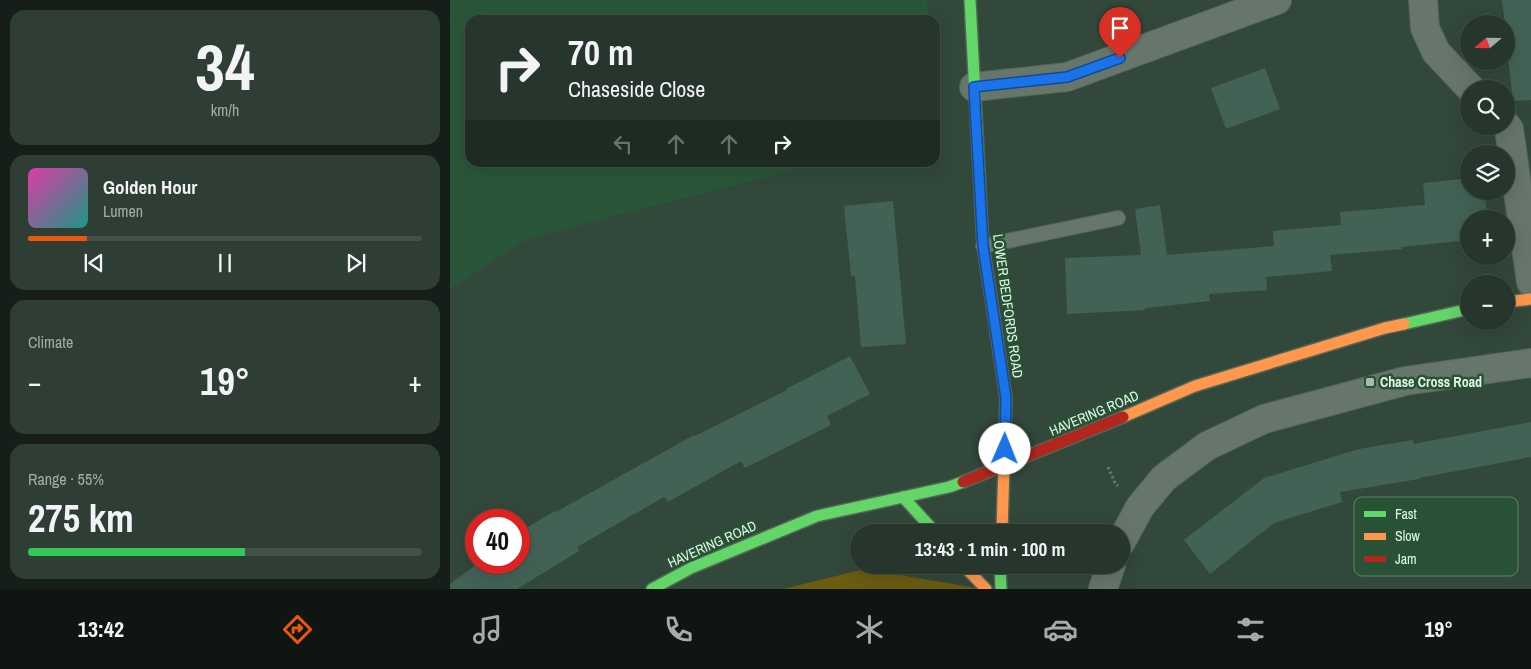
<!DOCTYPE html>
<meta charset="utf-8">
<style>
body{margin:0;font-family:"Archivo Narrow",sans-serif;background:#2e3e34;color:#f1f3f6;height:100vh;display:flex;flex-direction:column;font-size:19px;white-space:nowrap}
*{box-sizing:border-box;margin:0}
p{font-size:16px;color:#a4aba9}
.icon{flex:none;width:28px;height:28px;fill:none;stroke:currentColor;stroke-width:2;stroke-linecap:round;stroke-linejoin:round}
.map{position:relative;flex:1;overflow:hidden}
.drawer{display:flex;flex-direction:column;gap:10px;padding:10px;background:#151e18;width:450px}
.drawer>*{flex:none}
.banner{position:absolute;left:15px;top:15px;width:475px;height:152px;border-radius:15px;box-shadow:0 5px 20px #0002,0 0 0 1px #425048;background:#26362c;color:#f1f3f6;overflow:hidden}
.needle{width:32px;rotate:250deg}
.buttons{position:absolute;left:1010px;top:15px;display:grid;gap:10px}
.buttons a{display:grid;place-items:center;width:55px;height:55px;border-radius:50%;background:#26362c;box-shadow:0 5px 20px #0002,0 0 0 1px #425048;font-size:25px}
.speed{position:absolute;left:15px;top:509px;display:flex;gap:10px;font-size:25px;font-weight:700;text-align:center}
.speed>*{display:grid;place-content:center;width:65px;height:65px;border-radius:50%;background:#26362c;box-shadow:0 5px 20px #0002,0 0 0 1px #425048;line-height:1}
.speed .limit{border:8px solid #d22;background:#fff;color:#111}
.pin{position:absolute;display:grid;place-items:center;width:42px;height:42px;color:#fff;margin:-51px -21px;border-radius:50% 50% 50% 0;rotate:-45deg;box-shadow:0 0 5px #0007}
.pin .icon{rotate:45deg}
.me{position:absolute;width:55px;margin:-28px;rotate:1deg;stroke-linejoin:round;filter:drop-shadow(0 0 4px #0008)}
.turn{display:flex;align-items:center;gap:18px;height:105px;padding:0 20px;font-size:22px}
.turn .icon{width:65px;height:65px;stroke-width:2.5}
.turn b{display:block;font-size:35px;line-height:42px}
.lanes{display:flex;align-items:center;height:48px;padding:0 20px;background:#0003;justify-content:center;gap:25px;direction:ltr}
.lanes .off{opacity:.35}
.big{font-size:38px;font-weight:700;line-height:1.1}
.drawer .card{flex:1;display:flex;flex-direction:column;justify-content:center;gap:8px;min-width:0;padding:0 18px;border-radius:15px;background:#2e3e34}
.drawer .dial{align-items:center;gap:0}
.dial b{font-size:65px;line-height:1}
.song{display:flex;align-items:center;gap:15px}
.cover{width:60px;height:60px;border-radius:8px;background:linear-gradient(135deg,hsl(320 70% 55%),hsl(170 70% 35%))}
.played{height:5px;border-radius:2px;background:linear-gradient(90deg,#ea580c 15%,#425048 15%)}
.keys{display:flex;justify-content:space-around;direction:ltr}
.heat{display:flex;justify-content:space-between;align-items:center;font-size:28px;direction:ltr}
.charge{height:8px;border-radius:4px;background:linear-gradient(90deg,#34c759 55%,#425048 0)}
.trip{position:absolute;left:400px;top:524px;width:280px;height:50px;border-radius:25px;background:#26362c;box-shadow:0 5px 20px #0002,0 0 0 1px #425048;font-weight:700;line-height:50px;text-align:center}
.menu{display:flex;height:80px;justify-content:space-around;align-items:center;background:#0f1612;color:#a4aba9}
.menu .icon{width:35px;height:35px}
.menu .on{color:#ea580c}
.menu b{font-size:22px;color:#f1f3f6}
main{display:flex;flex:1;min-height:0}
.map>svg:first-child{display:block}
.built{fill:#295639}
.green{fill:#6b5c10}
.building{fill:#436256}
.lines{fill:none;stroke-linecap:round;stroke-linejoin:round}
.lane-casing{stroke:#526559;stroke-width:16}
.street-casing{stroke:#526559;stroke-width:30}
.fast-casing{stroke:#526559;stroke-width:14}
.slow-casing{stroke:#526559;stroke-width:14}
.jam-casing{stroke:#526559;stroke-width:14}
.path{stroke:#68776d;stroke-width:3;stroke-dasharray:2.5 2.5;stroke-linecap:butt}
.lane{stroke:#66766a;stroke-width:14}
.street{stroke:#66766a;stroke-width:28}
.fast{stroke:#63d668;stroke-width:11}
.slow{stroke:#ff974d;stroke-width:11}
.jam{stroke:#b3261e;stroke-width:11}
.route-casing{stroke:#114b97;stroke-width:12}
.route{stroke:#1a73e8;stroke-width:9}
.poi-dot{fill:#a4baaa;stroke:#295136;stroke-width:2}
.labels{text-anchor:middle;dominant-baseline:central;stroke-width:5;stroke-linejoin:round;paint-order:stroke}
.street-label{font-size:14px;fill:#e1f7e6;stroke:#295136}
.poi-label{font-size:14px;font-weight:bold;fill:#e1f7e6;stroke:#295136;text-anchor:start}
.key{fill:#295136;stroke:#60836b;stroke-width:1}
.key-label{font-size:14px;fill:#e1f7e6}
</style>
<main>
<section class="drawer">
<div class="card dial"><b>34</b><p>km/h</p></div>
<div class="card">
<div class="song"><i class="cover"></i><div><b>Golden Hour</b><p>Lumen</p></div></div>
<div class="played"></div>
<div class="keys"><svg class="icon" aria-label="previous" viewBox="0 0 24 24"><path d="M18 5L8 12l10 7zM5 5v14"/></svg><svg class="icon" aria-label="pause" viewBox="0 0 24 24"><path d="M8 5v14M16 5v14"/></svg><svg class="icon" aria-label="next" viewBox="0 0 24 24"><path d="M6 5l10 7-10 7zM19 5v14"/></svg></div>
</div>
<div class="card"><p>Climate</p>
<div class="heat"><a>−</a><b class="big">19°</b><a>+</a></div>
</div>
<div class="card"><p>Range · 55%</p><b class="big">275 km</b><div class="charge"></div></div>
</section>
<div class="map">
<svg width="1081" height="589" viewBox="0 0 1081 589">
<rect width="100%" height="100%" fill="#32483a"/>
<path class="built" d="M0,0H477L479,20H20V162L370,163L77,239L0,289Z"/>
<path class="green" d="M415,569L532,589H333Z"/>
<g class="building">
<path d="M1052,0H1081V100L1063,101L1056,39V24H1055Z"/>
<path d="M815,68L830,109L776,129L761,88Z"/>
<path d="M1019,178V191H1035L1037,219H1019V240L952,247V249L880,255L882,271L816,277L817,290L759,294L760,301L695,308V310L617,314L615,258L691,255L685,209L710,205L717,255L824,246L823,231L891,225L890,212L975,205L973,183Z"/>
<path d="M443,201L456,344L411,347L405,276H401L394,206Z"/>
<path d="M400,356L420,394L377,416L381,425L295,468L291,461L218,502L214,497L127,547L129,551L67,589H0V584L30,562H69V532L105,511L106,512L244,435L245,436L337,390L336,389Z"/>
<path d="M1081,422V457L969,478V479L890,492L892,502L824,523L760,574L734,540L814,478L909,449L963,440V444Z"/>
</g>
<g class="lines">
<g class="lane-casing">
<path id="lane" d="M533,246L668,218"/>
</g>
<g class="street-casing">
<g id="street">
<path d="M973,0L975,28L986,52L1021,89"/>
<path d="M524,87L617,77L827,0"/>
<path d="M1056,125L1059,129L1081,282"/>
<path d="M671,542L690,507L714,478L757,446L814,419L955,381L1081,363"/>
<path d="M653,589L661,565"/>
</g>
</g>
<g class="fast-casing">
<g id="fast">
<path d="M520,0L533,246L538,278"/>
<path d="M954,324L1019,309"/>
<path d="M453,497L485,532"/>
<path d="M550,565L551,589"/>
<path d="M202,589L241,568L367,516L499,487L513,482"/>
</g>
</g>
<g class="slow-casing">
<g id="slow">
<path d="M538,278L556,398L552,532"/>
<path d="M1056,302L1081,299"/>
<path d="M673,417L745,386L935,328L954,324"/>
<path d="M513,565L536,589"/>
</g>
</g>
<g class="jam-casing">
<path id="jam" d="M513,482L673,417"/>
</g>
<g class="path">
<path d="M658,467L665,483L668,486"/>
<path d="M604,526L619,532"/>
</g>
<use href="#lane" class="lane"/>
<use href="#street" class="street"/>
<use href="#fast" class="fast"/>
<use href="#slow" class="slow"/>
<use href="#jam" class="jam"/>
</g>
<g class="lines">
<g class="route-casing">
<path id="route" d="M555,449L556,398L533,246L524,87L617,77L670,58"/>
</g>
<use href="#route" class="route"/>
</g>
<rect class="poi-dot" x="915" y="377" width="10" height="10" rx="2.5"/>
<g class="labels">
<g class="street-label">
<text transform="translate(558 306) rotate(82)">LOWER BEDFORDS ROAD</text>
<text transform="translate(644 413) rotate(-23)">HAVERING ROAD</text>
<text transform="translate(262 544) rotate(-24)">HAVERING ROAD</text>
</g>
<g class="poi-label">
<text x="930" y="382">Chase Cross Road</text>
</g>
</g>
<rect x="904" y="497" width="164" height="79" rx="8" class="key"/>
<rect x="914" y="511" width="22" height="6" fill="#63d668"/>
<rect x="914" y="533" width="22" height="7" fill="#ff974d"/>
<rect x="914" y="556" width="22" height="6" fill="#b3261e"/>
<g class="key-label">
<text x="945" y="519">Fast</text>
<text x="945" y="541">Slow</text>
<text x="945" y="564">Jam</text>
</g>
</svg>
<div class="buttons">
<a><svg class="needle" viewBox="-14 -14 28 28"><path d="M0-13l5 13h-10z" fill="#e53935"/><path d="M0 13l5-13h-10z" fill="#a4aba9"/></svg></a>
<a><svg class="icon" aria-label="search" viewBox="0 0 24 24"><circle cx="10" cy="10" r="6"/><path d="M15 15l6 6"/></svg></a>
<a><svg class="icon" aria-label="layers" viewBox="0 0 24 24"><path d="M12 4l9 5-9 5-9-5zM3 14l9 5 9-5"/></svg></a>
<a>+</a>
<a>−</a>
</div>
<div class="speed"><div class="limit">40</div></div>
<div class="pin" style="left:670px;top:58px;background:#d93025"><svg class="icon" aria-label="arrive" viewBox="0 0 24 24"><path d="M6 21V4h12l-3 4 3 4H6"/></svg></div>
<svg class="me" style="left:555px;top:449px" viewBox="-20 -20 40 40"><circle r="19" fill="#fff"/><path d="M0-13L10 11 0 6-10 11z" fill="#1a73e8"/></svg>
<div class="trip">13:43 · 1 min · 100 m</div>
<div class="banner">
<div class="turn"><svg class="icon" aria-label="right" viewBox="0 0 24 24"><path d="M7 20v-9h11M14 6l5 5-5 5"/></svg><div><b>70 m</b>Chaseside Close</div></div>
<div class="lanes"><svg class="icon off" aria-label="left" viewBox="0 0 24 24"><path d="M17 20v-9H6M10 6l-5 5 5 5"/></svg><svg class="icon off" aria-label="ahead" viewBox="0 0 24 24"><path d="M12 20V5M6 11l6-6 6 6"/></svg><svg class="icon off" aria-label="ahead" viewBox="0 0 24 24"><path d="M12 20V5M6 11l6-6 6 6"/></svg><svg class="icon" aria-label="right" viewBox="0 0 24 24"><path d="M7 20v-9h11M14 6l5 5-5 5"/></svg></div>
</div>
</div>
</main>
<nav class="menu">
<b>13:42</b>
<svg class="icon on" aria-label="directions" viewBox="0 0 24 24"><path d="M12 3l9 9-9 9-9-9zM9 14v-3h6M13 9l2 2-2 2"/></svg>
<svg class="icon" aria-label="music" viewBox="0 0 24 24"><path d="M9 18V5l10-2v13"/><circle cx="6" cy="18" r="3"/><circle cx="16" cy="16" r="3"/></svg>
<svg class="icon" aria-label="phone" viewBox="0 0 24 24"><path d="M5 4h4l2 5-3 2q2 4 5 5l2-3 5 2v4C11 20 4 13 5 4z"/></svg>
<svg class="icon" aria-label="climate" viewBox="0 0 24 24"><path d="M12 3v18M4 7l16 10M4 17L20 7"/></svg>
<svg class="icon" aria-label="car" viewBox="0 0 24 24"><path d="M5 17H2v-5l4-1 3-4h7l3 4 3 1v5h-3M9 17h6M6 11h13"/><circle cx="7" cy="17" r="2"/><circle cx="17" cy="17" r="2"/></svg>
<svg class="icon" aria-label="filters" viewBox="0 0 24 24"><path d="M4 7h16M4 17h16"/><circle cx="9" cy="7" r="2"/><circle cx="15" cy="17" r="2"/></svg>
<b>19°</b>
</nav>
